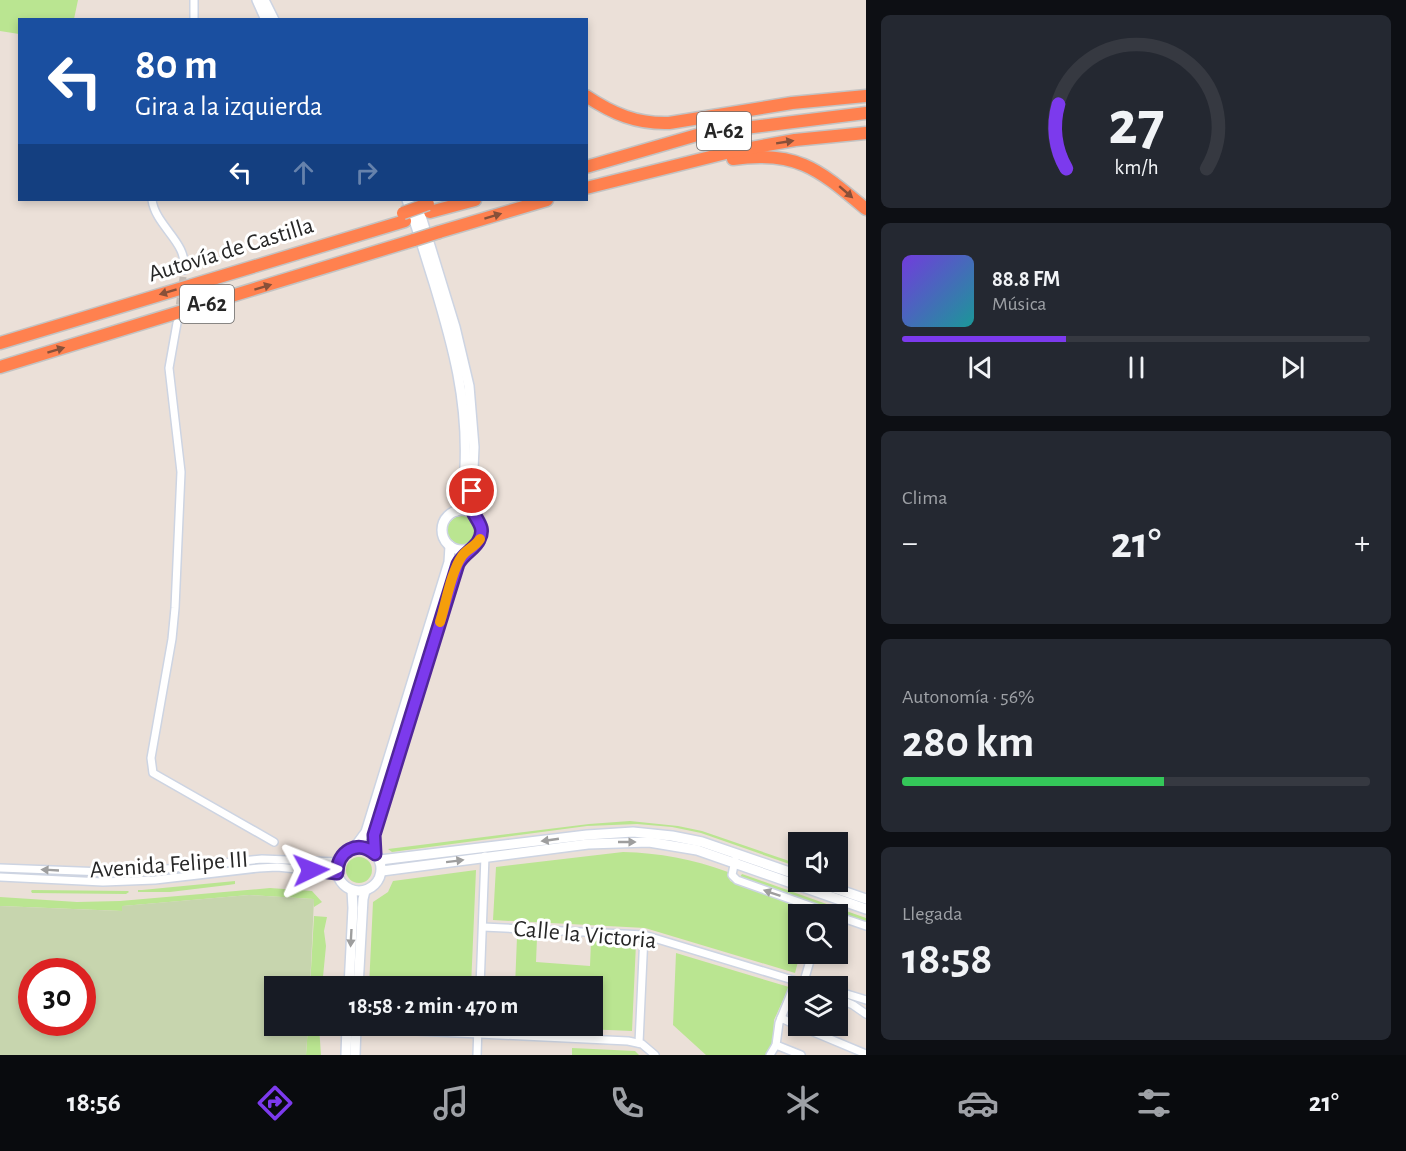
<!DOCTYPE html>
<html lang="es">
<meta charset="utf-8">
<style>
body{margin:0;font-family:"Alegreya Sans",sans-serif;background:#242831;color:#f1f3f6;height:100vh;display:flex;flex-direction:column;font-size:22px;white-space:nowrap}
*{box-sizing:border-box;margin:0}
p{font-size:20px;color:#9ea1a6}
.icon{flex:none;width:33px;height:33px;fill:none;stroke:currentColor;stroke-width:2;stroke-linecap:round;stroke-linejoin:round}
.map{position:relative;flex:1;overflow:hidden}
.side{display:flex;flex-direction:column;gap:15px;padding:15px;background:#0d0f14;width:540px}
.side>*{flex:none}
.top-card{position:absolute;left:18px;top:18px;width:570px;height:183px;border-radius:0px;box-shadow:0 3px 9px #0003;background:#1a4fa0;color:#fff;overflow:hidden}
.controls{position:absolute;left:788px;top:832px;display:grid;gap:12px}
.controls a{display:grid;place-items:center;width:60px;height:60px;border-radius:0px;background:#171b24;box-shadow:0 3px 9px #0003;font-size:30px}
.speed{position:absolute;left:18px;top:958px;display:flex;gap:12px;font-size:30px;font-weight:700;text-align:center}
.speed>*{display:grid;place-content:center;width:78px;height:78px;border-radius:50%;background:#171b24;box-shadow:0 3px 9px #0003;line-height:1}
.speed .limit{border:9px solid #d22;background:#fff;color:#111}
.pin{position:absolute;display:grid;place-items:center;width:51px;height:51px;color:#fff;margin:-26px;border:3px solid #fff;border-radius:50%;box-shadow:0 2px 6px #0007}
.me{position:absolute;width:66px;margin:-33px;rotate:88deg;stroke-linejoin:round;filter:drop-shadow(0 0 4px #0008)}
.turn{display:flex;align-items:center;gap:21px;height:126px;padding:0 18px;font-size:27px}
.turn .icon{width:78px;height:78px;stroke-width:2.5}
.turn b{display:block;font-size:42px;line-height:51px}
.lanes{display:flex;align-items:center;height:57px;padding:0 18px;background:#0003;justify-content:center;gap:30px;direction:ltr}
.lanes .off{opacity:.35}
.big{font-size:45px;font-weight:700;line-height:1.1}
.side .card{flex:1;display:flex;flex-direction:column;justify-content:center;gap:9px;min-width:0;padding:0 21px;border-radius:9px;background:#242831}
.side .dial{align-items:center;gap:0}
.dial svg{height:156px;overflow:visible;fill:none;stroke:#363941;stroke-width:7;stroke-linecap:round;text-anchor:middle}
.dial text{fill:#f1f3f6;stroke:none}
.song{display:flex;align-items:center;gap:18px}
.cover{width:72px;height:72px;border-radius:9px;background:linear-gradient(135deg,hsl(260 70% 55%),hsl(180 70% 35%))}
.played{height:6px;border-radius:3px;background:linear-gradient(90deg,#7c3aed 35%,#363941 35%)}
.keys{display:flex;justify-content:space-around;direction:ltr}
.heat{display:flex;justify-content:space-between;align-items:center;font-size:33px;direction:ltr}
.charge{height:9px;border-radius:4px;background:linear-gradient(90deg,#34c759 56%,#363941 0)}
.trip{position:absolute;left:264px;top:976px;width:339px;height:60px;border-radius:0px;background:#171b24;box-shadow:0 3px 9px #0003;font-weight:700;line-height:60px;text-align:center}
.dock{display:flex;height:96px;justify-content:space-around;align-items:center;background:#090b0e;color:#9ea1a6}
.dock .icon{width:42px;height:42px}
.dock .active{color:#7c3aed}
.dock b{font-size:27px;color:#f1f3f6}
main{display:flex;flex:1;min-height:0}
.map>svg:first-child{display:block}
.green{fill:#bae591}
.cemetery{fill:#c7d5ae;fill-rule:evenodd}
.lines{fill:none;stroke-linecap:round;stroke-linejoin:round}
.street-tunnel{stroke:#c4bbb5;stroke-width:7;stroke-dasharray:7 3.5;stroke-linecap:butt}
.street-casing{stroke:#cdd4e2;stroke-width:10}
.secondary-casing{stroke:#cdd4e2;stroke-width:12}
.highway-casing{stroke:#c3c3c3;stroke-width:15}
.street{stroke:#fff;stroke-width:7}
.secondary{stroke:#fff;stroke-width:9}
.highway{stroke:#ff814f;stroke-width:12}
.highway-bridge-casing{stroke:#c3c3c3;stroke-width:15;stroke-linecap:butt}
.highway-bridge{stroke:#ff814f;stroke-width:12}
.oneway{fill:#885039}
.oneway2{fill:#9e9e9e}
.route-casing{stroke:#51269a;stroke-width:15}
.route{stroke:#7c3aed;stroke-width:10}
.slow{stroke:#f59e0b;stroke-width:10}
.labels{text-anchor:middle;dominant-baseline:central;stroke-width:6;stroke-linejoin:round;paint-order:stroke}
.shield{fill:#fff;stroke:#686868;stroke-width:1.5}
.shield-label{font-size:22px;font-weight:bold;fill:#272727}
.street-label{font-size:24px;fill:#272727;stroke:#fff}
</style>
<main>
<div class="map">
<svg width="866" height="1055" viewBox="0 0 866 1055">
<rect width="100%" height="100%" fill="#ebe0d8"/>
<g class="green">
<path d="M0,0H78L74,19L20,20L19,34L0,31Z"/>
<circle cx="462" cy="531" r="15"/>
<path d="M630,821L678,826L702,831L798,864V867L701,833L672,827L637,824L587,826L392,852L388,849L589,824Z"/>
<path d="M623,852C659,853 693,859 728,872L730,881L822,913L821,915H798V954H800L795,973L645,928L493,920L496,867Z"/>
<circle cx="359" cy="870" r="13"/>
<path d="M476,870L471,987H369L373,902L388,892L393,881Z"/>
<path d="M742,874L866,918V923L740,877Z"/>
<path d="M235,881V884L228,885L170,892H138V890H142Z"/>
<path d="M270,888L312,891L322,902L314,907L313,899L249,895L123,906L122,911L0,906V897L77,902L120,901Z"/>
<path d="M32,890L128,891L129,892L126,894L32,893L31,891Z"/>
<path d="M314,916L327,917L324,931L326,946L322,987H310Z"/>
<path d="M517,937L537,938L536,962L590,966L591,941L636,943L632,1031L513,1026H592V987H515Z"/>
<path d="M676,953L789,987L774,1020L773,1040L767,1055H706L673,1025Z"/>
<path d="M308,1026H319L321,1055H306Z"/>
<path d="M572,1048L635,1051L639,1055H572Z"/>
</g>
<path class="cemetery" d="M249,895L314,899L310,987H274V1026H308L306,1055H0V906L122,911V906ZM32,972H82V1023H32Z"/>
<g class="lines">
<path class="street-tunnel" d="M178,315L184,270"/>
<g class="street-casing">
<g id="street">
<path d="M194,0V20"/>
<path d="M152,200C156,227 188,242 184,270"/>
<path d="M177,323L169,368L181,472L175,608L172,639L151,758L153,773L274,842"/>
<path d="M735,860L732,875L737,880L835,915"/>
<path d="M0,868L105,872L157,870L262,859L338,862"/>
<path d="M0,877L103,882L155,880L259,868L277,867L337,873"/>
<path d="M837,916L866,926"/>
<path d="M483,927L644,935L796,981L807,982L824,987"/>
<path d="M806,984L804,981L812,954"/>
<path d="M480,987L485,856"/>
<path d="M837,991L866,1000"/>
<path d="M837,998L853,1005L866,1014"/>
<path d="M781,1018L798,1026"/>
<path d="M799,1026L866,1054"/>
<path d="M353,1028L628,1041L642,1044L655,1055"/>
<path d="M639,1043L644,935"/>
<path d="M776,1045L801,1055"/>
<path d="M477,1055L478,1026"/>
<path d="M770,1055L776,1045L779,1023L796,981"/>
</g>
</g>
<g class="secondary-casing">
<g id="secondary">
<path d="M257,0L266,20"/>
<path d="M264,0L274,20"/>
<path d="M407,200C417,227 425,255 434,283C453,346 468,400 465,467C465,483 465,497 457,511"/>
<path d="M416,200L455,327L469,386L474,447L472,491L474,514"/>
<circle cx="462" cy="530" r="20"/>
<circle cx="359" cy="869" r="22"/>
<path d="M355,847L366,832L449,562L450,546"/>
<path d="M375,853L374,835L455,575L463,554L470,549"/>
<path d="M380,860L587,835L633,832L672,836L702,842L798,875"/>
<path d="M382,871L588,844L649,842L697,850L866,909"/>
<path d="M817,882L866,899"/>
<path d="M349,987L353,908L352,890"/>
<path d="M358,987L363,899L365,891"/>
<path d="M346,1055L347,1026"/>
<path d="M355,1055L356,1026"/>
</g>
</g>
<g class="highway-casing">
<g id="highway">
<path d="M586,96C613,114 637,124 669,123L792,103L866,96"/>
<path d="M733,159C798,150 819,170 866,209"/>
<path d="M586,167L704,133L866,113"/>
<path d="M586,188L734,151L795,140L866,133"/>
<path d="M430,212L475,200"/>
<path d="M439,232L547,200"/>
<path d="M0,343L405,221"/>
<path d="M0,367L414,240"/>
</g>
</g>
<use href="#street" class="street"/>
<use href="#secondary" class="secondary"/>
<use href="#highway" class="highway"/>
<g class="highway-bridge-casing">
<g id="highway-bridge">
<path d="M403,213L428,204"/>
<path d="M414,240L439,232"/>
</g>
</g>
<use href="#highway-bridge" class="highway-bridge"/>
</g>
<defs><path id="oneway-solid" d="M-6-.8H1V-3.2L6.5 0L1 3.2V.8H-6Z" transform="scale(1.5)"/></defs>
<g class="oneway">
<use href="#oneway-solid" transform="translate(785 142) rotate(-9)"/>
<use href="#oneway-solid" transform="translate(846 192) rotate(41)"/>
<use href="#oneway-solid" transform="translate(493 216) rotate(-17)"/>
<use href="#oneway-solid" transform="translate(263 287) rotate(-17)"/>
<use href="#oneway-solid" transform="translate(168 292) rotate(163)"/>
<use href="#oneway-solid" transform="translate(56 350) rotate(-17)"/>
</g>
<g class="oneway2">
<use href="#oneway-solid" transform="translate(550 840) rotate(172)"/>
<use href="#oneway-solid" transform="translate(627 842)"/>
<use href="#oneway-solid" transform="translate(455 861) rotate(-7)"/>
<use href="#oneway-solid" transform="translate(50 870) rotate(-177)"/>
<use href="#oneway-solid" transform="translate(772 893) rotate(-161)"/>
<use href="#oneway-solid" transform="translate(351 938) rotate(93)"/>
</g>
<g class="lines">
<g class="route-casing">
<path id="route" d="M311,870L337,873C337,851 358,839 375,854L374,835L458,564C464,553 475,549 479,540C485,529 479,523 474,514C470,508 472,498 472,491"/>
</g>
<use href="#route" class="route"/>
<path class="slow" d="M440,622C446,603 451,572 462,556C467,549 475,547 480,539"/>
</g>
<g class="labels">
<g class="shield">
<rect x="697" y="112" width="54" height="38" rx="4.5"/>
<rect x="180" y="285" width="54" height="38" rx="4.5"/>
</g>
<g class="shield-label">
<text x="724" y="131">A-62</text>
<text x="207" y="304">A-62</text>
</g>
<g class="street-label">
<text transform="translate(231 250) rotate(-17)">Autovía de Castilla</text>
<text transform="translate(169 865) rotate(-4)">Avenida Felipe III</text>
<text transform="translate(585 935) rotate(5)">Calle la Victoria</text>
</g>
</g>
</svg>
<div class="controls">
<a><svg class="icon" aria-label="sound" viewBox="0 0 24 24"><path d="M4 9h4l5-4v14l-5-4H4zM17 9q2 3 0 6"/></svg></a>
<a><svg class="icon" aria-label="search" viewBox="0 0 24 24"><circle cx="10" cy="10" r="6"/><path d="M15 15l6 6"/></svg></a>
<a><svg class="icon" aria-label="layers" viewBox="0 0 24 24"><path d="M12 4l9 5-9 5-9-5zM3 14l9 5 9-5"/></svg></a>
</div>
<div class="speed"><div class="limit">30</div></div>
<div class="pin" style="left:472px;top:491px;background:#d93025"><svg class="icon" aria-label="arrive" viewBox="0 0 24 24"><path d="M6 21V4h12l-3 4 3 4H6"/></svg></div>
<svg class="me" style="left:311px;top:870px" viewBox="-20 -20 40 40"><path d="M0-17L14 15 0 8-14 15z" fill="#7c3aed" stroke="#fff" stroke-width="4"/></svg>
<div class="trip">18:58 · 2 min · 470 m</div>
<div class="top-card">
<div class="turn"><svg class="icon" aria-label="left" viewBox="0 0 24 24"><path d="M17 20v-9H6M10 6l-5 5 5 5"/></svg><div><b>80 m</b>Gira a la izquierda</div></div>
<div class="lanes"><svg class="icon" aria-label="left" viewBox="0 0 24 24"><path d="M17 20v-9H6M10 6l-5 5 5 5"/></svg><svg class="icon off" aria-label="ahead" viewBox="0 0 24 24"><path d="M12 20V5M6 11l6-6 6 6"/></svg><svg class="icon off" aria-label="right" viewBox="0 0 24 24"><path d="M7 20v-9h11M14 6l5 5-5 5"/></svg></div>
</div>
</div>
<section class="side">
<div class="card dial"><svg viewBox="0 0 100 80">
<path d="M14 69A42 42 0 1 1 86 69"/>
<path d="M14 69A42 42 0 0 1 10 36" stroke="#7c3aed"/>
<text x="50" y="56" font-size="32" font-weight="700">27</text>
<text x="50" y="72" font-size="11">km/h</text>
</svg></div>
<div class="card">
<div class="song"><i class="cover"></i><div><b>88.8 FM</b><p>Música</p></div></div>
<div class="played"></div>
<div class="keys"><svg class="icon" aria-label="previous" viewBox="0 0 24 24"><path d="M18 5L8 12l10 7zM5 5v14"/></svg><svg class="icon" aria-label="pause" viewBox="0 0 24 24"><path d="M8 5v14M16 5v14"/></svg><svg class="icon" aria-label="next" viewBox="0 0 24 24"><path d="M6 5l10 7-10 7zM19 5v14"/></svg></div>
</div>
<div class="card"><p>Clima</p>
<div class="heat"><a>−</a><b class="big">21°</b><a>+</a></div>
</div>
<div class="card"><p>Autonomía · 56%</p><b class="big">280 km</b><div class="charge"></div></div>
<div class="card"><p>Llegada</p><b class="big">18:58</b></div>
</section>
</main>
<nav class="dock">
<b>18:56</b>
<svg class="icon active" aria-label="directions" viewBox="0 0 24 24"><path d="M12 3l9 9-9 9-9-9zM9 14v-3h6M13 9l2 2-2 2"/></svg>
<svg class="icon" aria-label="music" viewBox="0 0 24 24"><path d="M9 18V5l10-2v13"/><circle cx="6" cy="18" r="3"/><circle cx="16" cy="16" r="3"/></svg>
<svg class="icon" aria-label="phone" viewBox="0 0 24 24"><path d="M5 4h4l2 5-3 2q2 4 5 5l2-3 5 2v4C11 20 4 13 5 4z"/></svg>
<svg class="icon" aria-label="climate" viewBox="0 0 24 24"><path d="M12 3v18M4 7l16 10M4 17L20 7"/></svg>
<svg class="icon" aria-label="car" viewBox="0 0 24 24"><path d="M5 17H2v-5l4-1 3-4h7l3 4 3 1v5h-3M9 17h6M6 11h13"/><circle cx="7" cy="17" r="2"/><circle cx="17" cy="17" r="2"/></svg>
<svg class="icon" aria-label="filters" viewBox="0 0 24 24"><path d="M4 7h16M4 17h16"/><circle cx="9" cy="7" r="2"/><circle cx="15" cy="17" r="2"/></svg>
<b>21°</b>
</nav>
